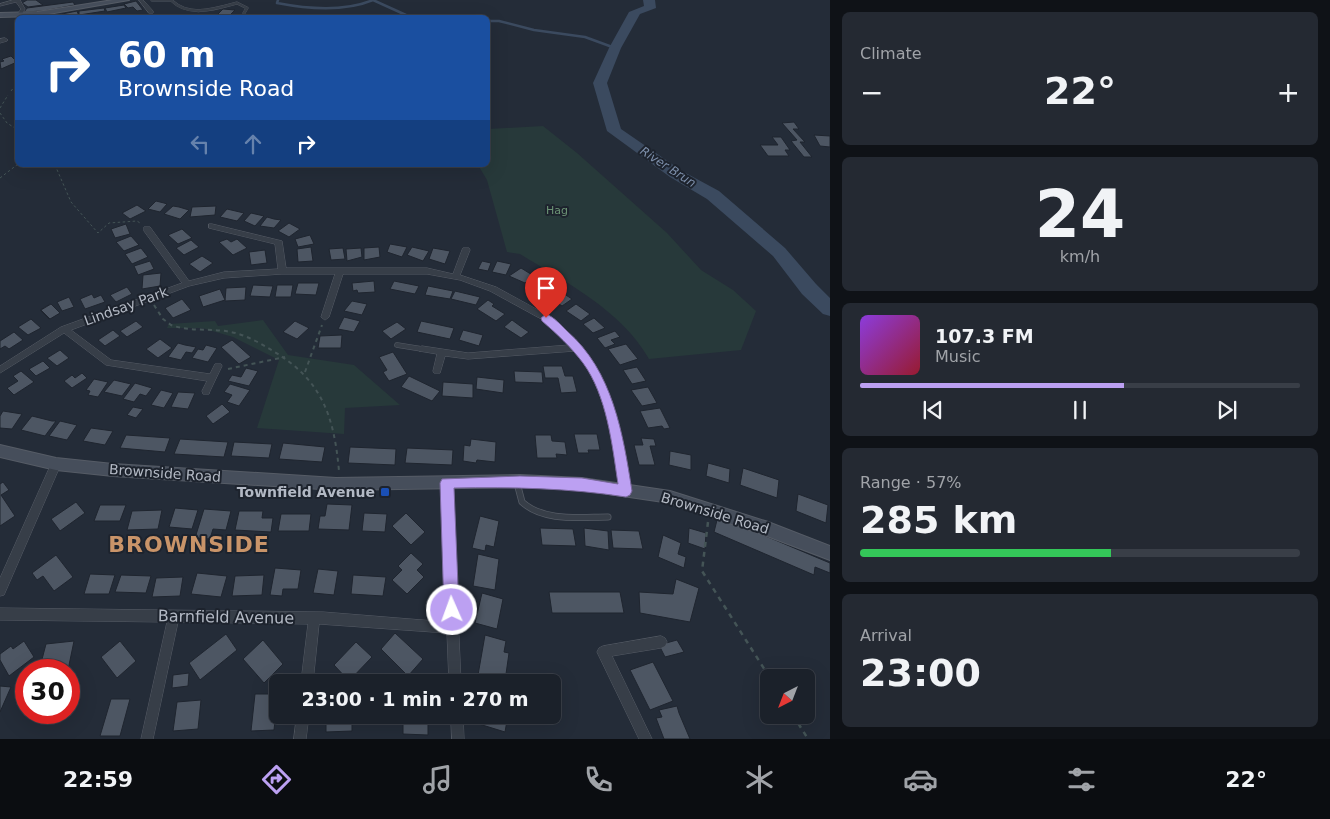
<!DOCTYPE html>
<meta charset="utf-8">
<style>
body{margin:0;font-family:"DejaVu Sans",sans-serif;background:#242932;color:#f1f3f6;height:100vh;display:flex;flex-direction:column;font-size:19px;white-space:nowrap}
*{box-sizing:border-box;margin:0}
p{font-size:16px;color:#a0a3a8}
.icon{flex:none;width:28px;height:28px;fill:none;stroke:currentColor;stroke-width:2;stroke-linecap:round;stroke-linejoin:round}
.map{position:relative;flex:1;overflow:hidden}
.details{display:flex;flex-direction:column;gap:12px;padding:12px;background:#0f1217;width:500px}
.details>*{flex:none}
.guide{position:absolute;left:15px;top:15px;width:475px;height:152px;border-radius:8px;box-shadow:0 5px 20px #0002,0 0 0 1px #393e47;background:#1a4fa0;color:#fff;overflow:hidden}
.needle{width:32px;rotate:222deg}
.tools{position:absolute;left:760px;top:669px;display:grid;gap:10px}
.tools a{display:grid;place-items:center;width:55px;height:55px;border-radius:8px;background:#1b212a;box-shadow:0 5px 20px #0002,0 0 0 1px #393e47;font-size:25px}
.speed{position:absolute;left:15px;top:659px;display:flex;gap:10px;font-size:25px;font-weight:700;text-align:center}
.speed>*{display:grid;place-content:center;width:65px;height:65px;border-radius:50%;background:#1b212a;box-shadow:0 5px 20px #0002,0 0 0 1px #393e47;line-height:1}
.speed .limit{border:8px solid #d22;background:#fff;color:#111}
.pin{position:absolute;display:grid;place-items:center;width:42px;height:42px;color:#fff;margin:-51px -21px;border-radius:50% 50% 50% 0;rotate:-45deg;box-shadow:0 0 5px #0007}
.pin .icon{rotate:45deg}
.me{position:absolute;width:55px;margin:-28px;rotate:358deg;stroke-linejoin:round;filter:drop-shadow(0 0 4px #0008)}
.turn{display:flex;align-items:center;gap:18px;height:105px;padding:0 20px;font-size:22px}
.turn .icon{width:65px;height:65px;stroke-width:2.5}
.turn b{display:block;font-size:35px;line-height:42px}
.lanes{display:flex;align-items:center;height:48px;padding:0 20px;background:#0003;justify-content:center;gap:25px;direction:ltr}
.lanes .off{opacity:.35}
.big{font-size:38px;font-weight:700;line-height:1.1}
.details .tile{flex:1;display:flex;flex-direction:column;justify-content:center;gap:8px;min-width:0;padding:0 18px;border-radius:8px;background:#242932}
.details .dial{align-items:center;gap:0}
.dial b{font-size:65px;line-height:1}
.song{display:flex;align-items:center;gap:15px}
.cover{width:60px;height:60px;border-radius:8px;background:linear-gradient(135deg,hsl(270 70% 55%),hsl(350 70% 35%))}
.played{height:5px;border-radius:2px;background:linear-gradient(90deg,#bca0f2 60%,#393e47 60%)}
.keys{display:flex;justify-content:space-around;direction:ltr}
.heat{display:flex;justify-content:space-between;align-items:center;font-size:28px;direction:ltr}
.charge{height:8px;border-radius:4px;background:linear-gradient(90deg,#34c759 57%,#393e47 0)}
.trip{position:absolute;left:269px;top:674px;width:292px;height:50px;border-radius:8px;background:#1b212a;box-shadow:0 5px 20px #0002,0 0 0 1px #393e47;font-weight:700;line-height:50px;text-align:center}
.tabs{display:flex;height:80px;justify-content:space-around;align-items:center;background:#0b0d11;color:#a0a3a8}
.tabs .icon{width:35px;height:35px}
.tabs .active{color:#bca0f2}
.tabs b{font-size:22px;color:#f1f3f6}
main{display:flex;flex:1;min-height:0}
.map>svg:first-child{display:block}
.green{fill:#27393a}
.lines{fill:none;stroke-linecap:round;stroke-linejoin:round}
.stream{stroke:#3b4a5f;stroke-width:2.5}
.river{fill:#3b4a5f;fill-rule:evenodd}
.building{fill:#4d5663;stroke:#1f252f}
.lane-far2-casing{stroke:#565c66;stroke-width:3}
.lane-far1-casing{stroke:#565c66;stroke-width:5.5}
.lane-casing{stroke:#565c66;stroke-width:7}
.street-casing{stroke:#565c66;stroke-width:1}
.secondary-casing{stroke:#565c66;stroke-width:2}
.path-far2{stroke:#445456;stroke-width:1;stroke-dasharray:2.5 2.5;stroke-linecap:butt}
.path-far1{stroke:#445456;stroke-width:2;stroke-dasharray:4 4;stroke-linecap:butt}
.path{stroke:#445456;stroke-width:2.5;stroke-dasharray:5 5;stroke-linecap:butt}
.lane-far2{stroke:#373e48;stroke-width:2.5}
.lane-far1{stroke:#373e48;stroke-width:4.5}
.lane{stroke:#373e48;stroke-width:5.5}
.street{fill:#373e48;fill-rule:evenodd}
.secondary{fill:#464e5b;fill-rule:evenodd}
.route{fill:#bca0f2;stroke:#7a689d}
.transit-dot{fill:#1a4fb4;stroke:#1d232d;stroke-width:2}
.labels{text-anchor:middle;dominant-baseline:central;stroke-width:4;stroke-linejoin:round;paint-order:stroke}
.far-park-label{font-size:11px;fill:#6c9375;stroke:#1d232d}
.far-water-label{font-size:12px;font-style:italic;fill:#7d8faa;stroke:#1d232d}
.street-label{font-size:14px;fill:#b3b9c4;stroke:#1d232d}
.poi-label{font-size:14px;font-weight:bold;fill:#b3b9c4;stroke:#1d232d;text-anchor:end}
.near-street-label{font-size:16px;fill:#b3b9c4;stroke:#1d232d}
.near-district-label{font-size:22px;font-weight:bold;letter-spacing:1px;fill:#c99469;stroke:#1d232d}
</style>
<main>
<div class="map">
<svg width="830" height="739" viewBox="0 0 830 739">
<rect width="100%" height="100%" fill="#242c38"/>
<g class="green">
<path d="M543,126L577,153L667,233L701,270L733,290L756,311L741,350L649,359C621,310 567,283 520,254L507,252L487,180L478,165H488V129Z"/>
<path d="M263,320L288,355L354,365L400,405L345,408L344,434L257,428L279,360L233,337L202,328H167L169,324L215,321L218,326Z"/>
</g>
<g class="lines">
<g class="stream">
<path d="M278,0L277,3C308,9 344,12 373,0L406,15L468,18"/>
<path d="M488,21H499L534,30L585,37L615,48"/>
</g>
<path class="river" d="M643,0H655L656,8L640,14L621,48L607,83L621,129L682,171L719,191L785,248L816,284L830,298V316L823,314L802,294L773,256L707,199L670,177L607,131L593,83L609,48L629,12L644,6Z"/>
</g>
<g class="building">
<path d="M36,0L43,5L28,7L22,3L27,0Z"/>
<path d="M136,1L143,10L137,11L133,7L128,8L124,4Z"/>
<path d="M73,2L75,5L43,11L24,12L27,8Z"/>
<path d="M124,5L126,8L107,12L105,8Z"/>
<path d="M104,8L105,11L79,15V11Z"/>
<path d="M223,9L235,10L227,18H214Z"/>
<path d="M77,11L79,16L67,17H63L62,14Z"/>
<path d="M11,56L17,62L1,69L0,62L4,61L2,59Z"/>
<path d="M794,122L799,129H793L805,142H800L812,157H804L791,141L797,140L782,123Z"/>
<path d="M814,135L830,136V147L820,146Z"/>
<path d="M772,137H781L790,150H785L789,156H768L760,145H778Z"/>
<path d="M156,201L164,203L167,204L160,212L148,209Z"/>
<path d="M137,205L146,211L130,219L122,213Z"/>
<path d="M173,206L179,207L189,210L180,219L164,214Z"/>
<path d="M216,206L215,215L190,217L192,207Z"/>
<path d="M227,209L244,213L237,221L220,217Z"/>
<path d="M251,213L264,216L255,226L244,221Z"/>
<path d="M267,217L274,219L281,220L274,228L260,226Z"/>
<path d="M289,223L300,229L289,237L278,231Z"/>
<path d="M126,224L130,234L115,238L111,229Z"/>
<path d="M182,229L192,238L178,244L168,235Z"/>
<path d="M310,235L314,244L298,247L295,239Z"/>
<path d="M131,236L139,245L124,251L116,242Z"/>
<path d="M227,239L231,242L237,239L247,248L233,255L219,242Z"/>
<path d="M191,240L199,247L184,255L176,248Z"/>
<path d="M390,244L407,247L402,257L387,252Z"/>
<path d="M311,247L313,261L298,262L297,249Z"/>
<path d="M379,247L380,257L364,260V248Z"/>
<path d="M412,247L429,251L423,261L407,255Z"/>
<path d="M141,248L148,257L132,264L125,254Z"/>
<path d="M343,248L345,259L331,260L329,249Z"/>
<path d="M361,248L362,257L347,261L346,249Z"/>
<path d="M433,248L450,251L445,264L429,259Z"/>
<path d="M265,250L267,263L251,265L249,252Z"/>
<path d="M202,256L213,263L200,272L189,264Z"/>
<path d="M150,261L154,269L138,275L134,266Z"/>
<path d="M482,261L491,263L488,271L478,269Z"/>
<path d="M497,261L511,264L506,275L492,272Z"/>
<path d="M521,268L534,276L525,283L509,276Z"/>
<path d="M161,273L160,286L142,289L143,275Z"/>
<path d="M538,278L553,287L545,294L535,288L532,290L527,287Z"/>
<path d="M374,281L375,292L358,293L357,290L353,291L352,283Z"/>
<path d="M394,281L419,286L415,294L390,289Z"/>
<path d="M298,283H319L316,295L295,294Z"/>
<path d="M253,285L273,286L270,297L250,296Z"/>
<path d="M277,285H293L291,297H275Z"/>
<path d="M428,286L453,291L450,299L425,295Z"/>
<path d="M127,287L132,294L116,302L110,295Z"/>
<path d="M246,287L245,300L225,301L226,288Z"/>
<path d="M220,289L225,300L203,307L199,296Z"/>
<path d="M558,290L572,299L562,306L553,300L546,306L541,302Z"/>
<path d="M455,291L480,297L476,305L451,299Z"/>
<path d="M92,294L94,298L101,295L105,302L85,309L80,299Z"/>
<path d="M69,297L74,307L62,311L57,302Z"/>
<path d="M182,299L191,310L173,318L165,308Z"/>
<path d="M488,300L494,304L492,306L505,314L496,321L477,309Z"/>
<path d="M352,301L367,304L362,315L344,311Z"/>
<path d="M50,304L60,313L49,319L40,310Z"/>
<path d="M51,304L60,313L50,319L41,310Z"/>
<path d="M576,304L590,314L581,321L566,311Z"/>
<path d="M344,317L360,321L354,332L338,329Z"/>
<path d="M594,318L605,328L593,333L583,324Z"/>
<path d="M31,319L41,328L28,335L18,327Z"/>
<path d="M512,320L523,328L529,332L521,338L504,327Z"/>
<path d="M136,321L143,327L127,337L120,331Z"/>
<path d="M295,321L309,328L297,339L283,332Z"/>
<path d="M421,321L454,328L450,339L417,332Z"/>
<path d="M397,322L406,329L391,339L382,331Z"/>
<path d="M113,330L120,336L105,346L98,340Z"/>
<path d="M463,330L483,335L479,346L459,340Z"/>
<path d="M615,331L620,337L611,340L615,344L605,348L597,338Z"/>
<path d="M14,332L23,340L9,349L5,346L0,349V341Z"/>
<path d="M342,335L341,348H318L320,336Z"/>
<path d="M160,339L172,348L158,358L146,349Z"/>
<path d="M232,340L251,357L239,364L221,347Z"/>
<path d="M178,343L185,345L196,347L192,353L186,352L181,360L168,357Z"/>
<path d="M626,344L638,359L620,365L608,349Z"/>
<path d="M206,345L217,348L208,362L192,358L198,349L203,350Z"/>
<path d="M60,350L69,358L57,366L47,358Z"/>
<path d="M393,352L407,374L389,381L383,372L387,370L379,357Z"/>
<path d="M43,361L50,368L36,376L29,369Z"/>
<path d="M543,366H562L565,376H573L577,392L561,393L558,378H545Z"/>
<path d="M637,367L646,381L632,384L623,370Z"/>
<path d="M246,368L258,371L249,386L228,381L232,375L241,377Z"/>
<path d="M21,371L34,382L14,395L7,388L18,381L13,376Z"/>
<path d="M514,371L542,372L543,383L515,382Z"/>
<path d="M82,373L87,378L72,388L64,381L72,375L75,378Z"/>
<path d="M409,376L440,391L432,401L401,387Z"/>
<path d="M477,377L504,380L503,393L476,389Z"/>
<path d="M94,379L108,382L98,397L88,395L90,391L86,390Z"/>
<path d="M114,380L131,384L122,396L104,392Z"/>
<path d="M443,382L473,384V398L442,396Z"/>
<path d="M135,383L152,388L146,396L140,394L134,402L123,399Z"/>
<path d="M230,384L250,390L239,406L227,402L232,395L224,392Z"/>
<path d="M648,387L657,403L642,406L631,390Z"/>
<path d="M161,390L173,393L164,408L151,405Z"/>
<path d="M178,392L195,393L188,409L171,407Z"/>
<path d="M222,404L230,412L213,424L206,416Z"/>
<path d="M133,407L143,409L136,418L127,415Z"/>
<path d="M660,408L670,428L664,429L662,426L648,428L640,411Z"/>
<path d="M3,411L22,414L12,429L0,428V416Z"/>
<path d="M32,416L52,421H56L45,436L21,430Z"/>
<path d="M60,421L77,425L67,440L49,436Z"/>
<path d="M91,428L113,431L105,445L83,441Z"/>
<path d="M574,434H597L600,450H588L589,453H578Z"/>
<path d="M126,435L170,438L165,452L120,448Z"/>
<path d="M535,435H551L552,441L565,442L567,455L556,454L557,458H537Z"/>
<path d="M641,438L654,439L656,446H650L655,465H639L634,445H643Z"/>
<path d="M180,439L228,442L224,457L174,454Z"/>
<path d="M471,439L496,442L495,462L477,460L476,463L463,461L464,445L470,446Z"/>
<path d="M234,442L272,444L269,458L231,456Z"/>
<path d="M283,443L325,447L322,462L279,459Z"/>
<path d="M350,447L396,449L395,465L348,463Z"/>
<path d="M407,448L453,450L452,465L405,463Z"/>
<path d="M670,451L691,455V470L669,465Z"/>
<path d="M708,463L730,469L729,483L706,476Z"/>
<path d="M743,468L779,480L777,498L740,485Z"/>
<path d="M3,482L9,490L1,495L15,516L0,526V484Z"/>
<path d="M798,494L828,505L826,523L796,511Z"/>
<path d="M76,502L85,513L60,531L51,519Z"/>
<path d="M327,504L352,505L349,530L318,529L320,516H325Z"/>
<path d="M100,505H126L120,521H94Z"/>
<path d="M175,508L198,510L192,529L169,527Z"/>
<path d="M204,509L231,511L226,530L213,529L210,539L195,538Z"/>
<path d="M162,510L158,529L127,530L132,511Z"/>
<path d="M239,511H263L262,518H273L271,532L235,530Z"/>
<path d="M364,513L387,514L385,532L362,531Z"/>
<path d="M406,513L425,532L411,545L392,526Z"/>
<path d="M281,514H311L309,531H278Z"/>
<path d="M480,516L499,521L494,547L486,545L485,551L472,548Z"/>
<path d="M718,516L830,563V573L815,567L814,575L714,532Z"/>
<path d="M540,528L573,529L576,546L542,545Z"/>
<path d="M584,528L608,531L609,550L585,546Z"/>
<path d="M689,528L706,533L705,549L688,543Z"/>
<path d="M611,530L639,531L643,549L613,548Z"/>
<path d="M663,535L681,543L678,554L686,557L684,568L658,557Z"/>
<path d="M411,553L423,564L417,570L424,577L407,594L392,580L402,570L398,566Z"/>
<path d="M478,554L499,559L495,590L473,586Z"/>
<path d="M56,555L73,577L54,591L43,576L37,580L32,573Z"/>
<path d="M275,568L301,570L298,589H283L282,596L270,595Z"/>
<path d="M318,569L338,571L334,595L313,593Z"/>
<path d="M197,573L227,576L221,597L191,594Z"/>
<path d="M90,574L115,575L109,594H84Z"/>
<path d="M121,575L151,576L146,593L115,592Z"/>
<path d="M264,575L262,595L232,596L235,576Z"/>
<path d="M353,575L386,577L383,596L351,594Z"/>
<path d="M183,577L180,596L152,597L156,578Z"/>
<path d="M676,579L699,588L690,622L640,613L639,592L673,594Z"/>
<path d="M549,592H620L624,613H552Z"/>
<path d="M482,593L503,599L497,629L475,623Z"/>
<path d="M395,633L423,659L408,676L381,649Z"/>
<path d="M226,634L237,650L200,680L189,663Z"/>
<path d="M485,635L506,641L504,652L509,653L505,681L478,675Z"/>
<path d="M263,640L283,664L264,683L243,659Z"/>
<path d="M677,640L684,652L665,657L659,645Z"/>
<path d="M24,641L34,657L9,676L0,660V654L11,646L13,649Z"/>
<path d="M74,641L68,670H53L54,666L40,667L46,644Z"/>
<path d="M120,641L136,661L117,678L101,657Z"/>
<path d="M356,642L372,657L349,681L334,665Z"/>
<path d="M653,662L673,701L650,710L630,670Z"/>
<path d="M189,673L188,686L172,688L173,675Z"/>
<path d="M0,686L11,687L0,712Z"/>
<path d="M255,694H278L274,730L251,731Z"/>
<path d="M111,699H130L120,736H100Z"/>
<path d="M201,700L198,729L173,731L177,702Z"/>
<path d="M677,706L679,713L690,739H664L656,718L662,717L659,710Z"/>
<path d="M326,715H352V731L326,732Z"/>
<path d="M403,715H428V735L403,734Z"/>
<path d="M481,715H508L505,732L479,724Z"/>
</g>
<g class="lines">
<g class="lane-far2-casing">
<g id="lane-far2">
<path d="M152,0H171C189,18 215,9 237,3L247,8L244,13"/>
<path d="M16,96H18"/>
</g>
</g>
<g class="lane-far1-casing">
<path id="lane-far1" d="M397,345L422,349"/>
</g>
<g class="lane-casing">
<path id="lane" d="M517,483L522,502C544,522 580,517 608,517"/>
</g>
<g class="street-casing">
<g id="street">
<path d="M13,0H20L25,9L21,16L17,15L21,9L16,2L0,6V4Z"/>
<path d="M139,0H143L153,11V13H149Z"/>
<path d="M93,15H95V17L78,18Z"/>
<path d="M5,38L8,40L7,41L0,43V39Z"/>
<path d="M209,224H212L282,241L286,268H427L453,274L462,250L463,248H469L470,250L460,275L496,287L549,316L571,336L591,359L612,401L623,443L631,491L630,494L626,495L622,494L621,491C613,443 607,389 575,351L468,359L445,356L440,373H434L433,371L437,354L419,351L418,349L419,347L422,346L468,353L569,345L543,320L490,291L460,280L427,274H343L329,317L325,320L321,317L335,274H282L224,278L189,286L71,330L111,360L210,374L215,364H221L222,366L210,391L209,394H203L202,391L207,381L106,365L64,333L0,373V366L61,327L182,283L144,231V227H150L189,281L224,272L278,269L275,244L209,228Z"/>
<path d="M56,460L59,461L61,464L4,595L0,596V578L51,464L53,461Z"/>
<path d="M447,479L451,480L452,483L461,682H449L447,633L319,624L313,682H301L308,624L178,622L153,739H141L167,622L0,620V608L323,612L447,622L442,483L443,480Z"/>
<path d="M661,636L665,638L667,642L665,646L661,648L612,656L652,739H639L597,652L599,648L603,646Z"/>
<path d="M297,715H309L306,739H294Z"/>
<path d="M451,715H463L464,739H452Z"/>
</g>
</g>
<g class="secondary-casing">
<g id="secondary">
<path d="M113,0H129L37,16L0,17V13L37,12Z"/>
<path d="M0,445L56,458L113,464L336,478L520,475L582,478L670,491L768,522L830,546V560L767,536L670,503L582,490L520,487L336,490L113,476L56,470L0,457Z"/>
</g>
</g>
<g class="path-far2">
<path d="M11,91L18,82"/>
<path d="M0,108L8,95"/>
<path d="M0,113L7,123L18,130"/>
<path d="M55,165L71,202L98,233L109,223L137,221L140,223"/>
<path d="M0,178L18,164"/>
</g>
<g class="path-far1">
<path d="M154,305L163,319L171,325C190,332 212,328 231,332C246,335 260,343 273,351C322,380 334,416 339,471"/>
<path d="M228,369L285,357"/>
<path d="M305,372L322,325"/>
</g>
<g class="path">
<path d="M708,522L702,571L770,678"/>
<path d="M793,715L808,739"/>
</g>
<use href="#lane-far2" class="lane-far2"/>
<use href="#lane-far1" class="lane-far1"/>
<use href="#lane" class="lane"/>
<use href="#street" class="street"/>
<use href="#secondary" class="secondary"/>
</g>
<path class="route" d="M546,314C554,317 561,325 567,331C613,371 623,434 632,491L630,495L626,497C568,488 512,487 454,488L459,610L457,615L452,618L447,615L444,610L440,483L442,479L520,476L582,478L618,484C612,444 607,396 583,363C571,347 557,334 542,321L541,318Z"/>
<rect class="transit-dot" x="380" y="487" width="10" height="10" rx="2.5"/>
<g class="labels">
<g class="far-park-label">
<text x="557" y="210">Hag</text>
</g>
<g class="far-water-label">
<text transform="translate(668 167) rotate(33)">River Brun</text>
</g>
<g class="street-label">
<text transform="translate(126 306) rotate(-20)">Lindsay Park</text>
<text transform="translate(165 473) rotate(4)">Brownside Road</text>
<text transform="translate(715 513) rotate(17)">Brownside Road</text>
</g>
<g class="poi-label">
<text x="375" y="492">Townfield Avenue</text>
</g>
<g class="near-street-label">
<text transform="translate(226 617) rotate(1)">Barnfield Avenue</text>
</g>
<g class="near-district-label">
<text x="189" y="544">BROWNSIDE</text>
</g>
</g>
</svg>
<div class="tools">
<a><svg class="needle" viewBox="-14 -14 28 28"><path d="M0-13l5 13h-10z" fill="#e53935"/><path d="M0 13l5-13h-10z" fill="#a0a3a8"/></svg></a>
</div>
<div class="speed"><div class="limit">30</div></div>
<div class="pin" style="left:546px;top:318px;background:#d93025"><svg class="icon" aria-label="arrive" viewBox="0 0 24 24"><path d="M6 21V4h12l-3 4 3 4H6"/></svg></div>
<svg class="me" style="left:452px;top:610px" viewBox="-20 -20 40 40"><circle r="17" fill="#bca0f2" stroke="#fff" stroke-width="3"/><path d="M0-11L8 9 0 5-8 9z" fill="#fff"/></svg>
<div class="trip">23:00 · 1 min · 270 m</div>
<div class="guide">
<div class="turn"><svg class="icon" aria-label="right" viewBox="0 0 24 24"><path d="M7 20v-9h11M14 6l5 5-5 5"/></svg><div><b>60 m</b>Brownside Road</div></div>
<div class="lanes"><svg class="icon off" aria-label="left" viewBox="0 0 24 24"><path d="M17 20v-9H6M10 6l-5 5 5 5"/></svg><svg class="icon off" aria-label="ahead" viewBox="0 0 24 24"><path d="M12 20V5M6 11l6-6 6 6"/></svg><svg class="icon" aria-label="right" viewBox="0 0 24 24"><path d="M7 20v-9h11M14 6l5 5-5 5"/></svg></div>
</div>
</div>
<section class="details">
<div class="tile"><p>Climate</p>
<div class="heat"><a>−</a><b class="big">22°</b><a>+</a></div>
</div>
<div class="tile dial"><b>24</b><p>km/h</p></div>
<div class="tile">
<div class="song"><i class="cover"></i><div><b>107.3 FM</b><p>Music</p></div></div>
<div class="played"></div>
<div class="keys"><svg class="icon" aria-label="previous" viewBox="0 0 24 24"><path d="M18 5L8 12l10 7zM5 5v14"/></svg><svg class="icon" aria-label="pause" viewBox="0 0 24 24"><path d="M8 5v14M16 5v14"/></svg><svg class="icon" aria-label="next" viewBox="0 0 24 24"><path d="M6 5l10 7-10 7zM19 5v14"/></svg></div>
</div>
<div class="tile"><p>Range · 57%</p><b class="big">285 km</b><div class="charge"></div></div>
<div class="tile"><p>Arrival</p><b class="big">23:00</b></div>
</section>
</main>
<nav class="tabs">
<b>22:59</b>
<svg class="icon active" aria-label="directions" viewBox="0 0 24 24"><path d="M12 3l9 9-9 9-9-9zM9 14v-3h6M13 9l2 2-2 2"/></svg>
<svg class="icon" aria-label="music" viewBox="0 0 24 24"><path d="M9 18V5l10-2v13"/><circle cx="6" cy="18" r="3"/><circle cx="16" cy="16" r="3"/></svg>
<svg class="icon" aria-label="phone" viewBox="0 0 24 24"><path d="M5 4h4l2 5-3 2q2 4 5 5l2-3 5 2v4C11 20 4 13 5 4z"/></svg>
<svg class="icon" aria-label="climate" viewBox="0 0 24 24"><path d="M12 3v18M4 7l16 10M4 17L20 7"/></svg>
<svg class="icon" aria-label="car" viewBox="0 0 24 24"><path d="M5 17H2v-5l4-1 3-4h7l3 4 3 1v5h-3M9 17h6M6 11h13"/><circle cx="7" cy="17" r="2"/><circle cx="17" cy="17" r="2"/></svg>
<svg class="icon" aria-label="filters" viewBox="0 0 24 24"><path d="M4 7h16M4 17h16"/><circle cx="9" cy="7" r="2"/><circle cx="15" cy="17" r="2"/></svg>
<b>22°</b>
</nav>
